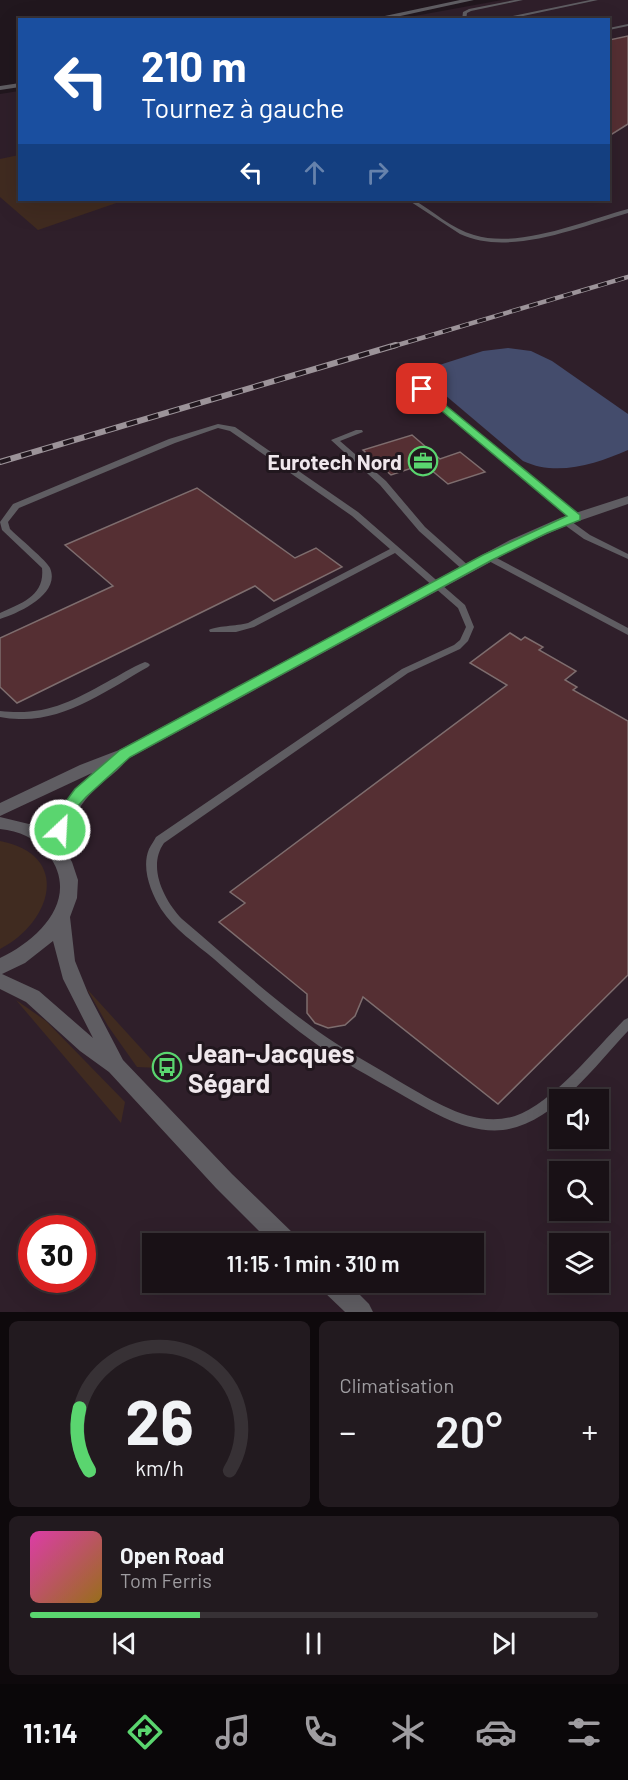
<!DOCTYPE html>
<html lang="fr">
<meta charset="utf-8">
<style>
body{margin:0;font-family:Barlow,sans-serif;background:#221a1f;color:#f1f3f6;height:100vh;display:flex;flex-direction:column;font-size:22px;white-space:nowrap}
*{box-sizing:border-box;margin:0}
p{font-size:20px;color:#9f9da1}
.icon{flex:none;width:33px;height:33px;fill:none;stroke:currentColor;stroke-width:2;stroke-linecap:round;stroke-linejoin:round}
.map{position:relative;height:1312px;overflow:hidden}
.drawer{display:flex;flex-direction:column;gap:9px;padding:9px;background:#0e090c;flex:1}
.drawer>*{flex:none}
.guide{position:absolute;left:18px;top:18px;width:592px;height:183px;border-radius:0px;box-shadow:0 6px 24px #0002,0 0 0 2px #373135;background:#1a4fa0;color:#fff;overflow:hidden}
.buttons{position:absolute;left:549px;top:1089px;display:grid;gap:12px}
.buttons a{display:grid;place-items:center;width:60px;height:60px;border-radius:0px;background:#191116;box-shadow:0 6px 24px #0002,0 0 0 2px #373135;font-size:30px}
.speed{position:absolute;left:18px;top:1215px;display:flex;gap:12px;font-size:30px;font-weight:700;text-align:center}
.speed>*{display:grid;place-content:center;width:78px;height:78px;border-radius:50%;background:#191116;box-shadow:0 6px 24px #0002,0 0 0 2px #373135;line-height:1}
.speed .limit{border:9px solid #d22;background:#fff;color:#111}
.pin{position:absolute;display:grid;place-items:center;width:51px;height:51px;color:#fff;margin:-26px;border-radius:12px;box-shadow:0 3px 9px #0006}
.me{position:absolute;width:66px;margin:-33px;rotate:25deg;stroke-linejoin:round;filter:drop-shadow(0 0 4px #0008)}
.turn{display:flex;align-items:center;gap:21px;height:126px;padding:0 24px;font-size:27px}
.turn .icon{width:78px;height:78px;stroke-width:2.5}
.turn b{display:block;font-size:42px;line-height:51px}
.lanes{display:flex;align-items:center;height:57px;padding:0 24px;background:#0003;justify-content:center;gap:30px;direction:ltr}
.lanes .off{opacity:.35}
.big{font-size:45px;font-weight:600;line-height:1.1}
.drawer .widget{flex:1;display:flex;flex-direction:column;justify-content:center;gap:9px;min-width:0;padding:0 21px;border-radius:9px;background:#221a1f}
.drawer .dial{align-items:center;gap:0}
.dial svg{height:156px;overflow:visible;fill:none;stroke:#373135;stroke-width:7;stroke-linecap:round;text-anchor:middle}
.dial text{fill:#f1f3f6;stroke:none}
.song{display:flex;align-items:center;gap:18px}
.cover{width:72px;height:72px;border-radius:9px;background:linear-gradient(135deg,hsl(320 70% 55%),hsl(40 70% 35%))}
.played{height:6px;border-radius:3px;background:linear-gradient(90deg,#5ad56f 30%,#373135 30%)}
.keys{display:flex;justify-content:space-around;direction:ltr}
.heat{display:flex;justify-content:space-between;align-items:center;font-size:33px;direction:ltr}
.drawer .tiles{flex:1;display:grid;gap:9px;grid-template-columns:1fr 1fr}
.widget:last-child{grid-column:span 2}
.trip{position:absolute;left:142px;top:1233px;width:342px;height:60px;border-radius:0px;background:#191116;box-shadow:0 6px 24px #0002,0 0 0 2px #373135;font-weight:600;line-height:60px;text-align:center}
.dock{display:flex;height:96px;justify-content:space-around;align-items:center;background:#0a0709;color:#9f9da1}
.dock .icon{width:42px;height:42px}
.dock .active{color:#5ad56f}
.dock b{font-size:27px;color:#f1f3f6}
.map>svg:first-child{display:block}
.built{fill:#2f1f2a;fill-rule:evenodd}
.green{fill:#402b20}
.water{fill:#444c6c}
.building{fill:#552f33;stroke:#7e6d6e;stroke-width:1.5}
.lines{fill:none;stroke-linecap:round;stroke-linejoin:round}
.lane{fill:#5f5d62;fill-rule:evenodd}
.street{fill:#5f5d62;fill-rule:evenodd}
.rail-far1-casing{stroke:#9c9399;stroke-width:4.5}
.rail-casing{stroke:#9c9399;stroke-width:6}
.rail-far1{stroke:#21171e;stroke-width:3;stroke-dasharray:9;stroke-linecap:butt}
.rail{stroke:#21171e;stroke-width:4;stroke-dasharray:11;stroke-linecap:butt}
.route{fill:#5ad56f;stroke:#3a8a48;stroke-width:1.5}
.labels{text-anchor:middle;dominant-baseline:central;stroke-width:6;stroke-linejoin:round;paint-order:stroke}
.poi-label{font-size:21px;font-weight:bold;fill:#efe7ec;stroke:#21171e;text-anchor:end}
.near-poi-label{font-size:26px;font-weight:bold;fill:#efe7ec;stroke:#21171e;text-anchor:start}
</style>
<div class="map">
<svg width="628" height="1312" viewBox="0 0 628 1312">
<rect width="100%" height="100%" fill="#21171e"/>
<path class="built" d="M502,0H628V1312H0V94L19,91L20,200H609V20L398,19ZM560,1100H598V1138H560ZM560,1172H598V1210H560ZM32,1228H82V1280H32ZM153,1244H474V1282H153ZM560,1244H598V1282H560Z"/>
<g class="green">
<path d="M19,155L20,200H125L38,230L0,197V159Z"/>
<path d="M0,841C72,855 52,922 0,949Z"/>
<path d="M87,989L159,1068L137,1067L108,1026Z"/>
<path d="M16,1000L46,1021L125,1102L121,1123Z"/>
</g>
<path class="water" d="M508,348L531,351L552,361L628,414V450C596,464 557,477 523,461L432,384L425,376L430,368L483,351Z"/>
<g class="building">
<path d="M628,36V124L609,136V40Z"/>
<path d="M412,435L440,459L460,452L485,472L448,484L424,464L391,475L363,450Z"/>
<path d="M197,488L295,558L316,548L342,567L274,601L255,586L17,703L0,687V638L113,586L65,545Z"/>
<path d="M510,633L521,640L525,637L543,647L539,650L576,671L565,680L577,687L573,690L628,721V975L498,1104L363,997L355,1016L345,1025L328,1028L315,1023L307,1013V994L219,922L245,903L230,892L507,685L470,663Z"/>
</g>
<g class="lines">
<g class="lane">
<path d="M515,0H523L471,11L467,13L466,20H462L463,12L469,9Z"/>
<path d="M590,0H598L505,20H494Z"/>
<path d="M628,24V26L609,30V28Z"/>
<path d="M408,200H414C433,211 452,229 474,235C519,249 584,221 628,209V213C579,227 509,257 460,234Z"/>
<path d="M405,372L579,515L580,517L579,519H573L403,375V373Z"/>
<path d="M218,424L235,427L358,512L465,605L474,627L468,641L460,649L408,673L164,843C147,867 164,900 182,919C227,957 271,998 319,1032C344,1050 371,1064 397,1080C432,1100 473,1129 515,1116C552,1104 597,1047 624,1020L628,1018V1031C595,1066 553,1124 503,1130C465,1134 429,1110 397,1092C371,1077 344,1063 319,1046C282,1020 248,989 214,959C196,944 174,929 161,909C151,893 141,868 149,849C151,845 154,841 156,837L402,669L454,645L460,640L466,627L458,608L395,553L254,627L236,632H210L209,630C215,626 237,626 248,623L390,549L352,516L230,431L218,428L175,443L19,508L8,522L10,529C17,536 48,562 50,568C61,594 19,613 0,619V613C22,603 45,596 42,568L2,530L0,522L13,504L169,439Z"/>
<path d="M356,430H362L363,432L340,441L386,481L425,527L470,567L471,569L470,571H464L419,531L380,485L331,440Z"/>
<path d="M562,519H568L590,535L628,554V559L584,539L562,523L561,521Z"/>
<path d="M485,555H491L628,628V635L485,559L484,557Z"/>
<path d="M145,662L148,663L150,665L148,667C109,689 66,721 19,719C13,719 6,718 0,717V711C44,716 69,703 107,682C120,675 132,667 145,662Z"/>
</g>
<g class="street">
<path d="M460,0H474L382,20H366Z"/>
<path d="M20,83V87L0,90V86Z"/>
<path d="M628,496V504L570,524L520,546L126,760C121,769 110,776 102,783C74,808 74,818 66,852L72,862L78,880L77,898L70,917L75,961L88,993L123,1060L232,1174L296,1236L299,1244H272L216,1188L109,1072L80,1051L26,1002L0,989V958C40,939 81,898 48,854C36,838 19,831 0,829V817L33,825L51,835L63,804L92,773L0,816V803L80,765L119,750L510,540L560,518ZM53,941L63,979L93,1038L39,991L2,974L25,963Z"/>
<path d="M319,1282H347L369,1304L373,1312H345L322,1290Z"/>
</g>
<g class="rail-far1-casing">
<path id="rail-far1" d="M391,347L628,277"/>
</g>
<g class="rail-casing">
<path id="rail" d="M0,462L396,345"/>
</g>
<use href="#rail-far1" class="rail-far1"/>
<use href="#rail" class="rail"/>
</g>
<path class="route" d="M422,386L580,515V520L547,533L492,560L130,757L86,797L78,806L65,834H54L52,830L64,804L75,789L120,750L483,555L567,516L418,391V387Z"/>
<defs>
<g id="office-ring" transform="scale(1.5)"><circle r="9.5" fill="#21171e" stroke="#5ad56f" stroke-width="1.5"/><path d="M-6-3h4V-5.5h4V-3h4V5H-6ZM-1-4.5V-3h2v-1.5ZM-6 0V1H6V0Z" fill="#5ad56f"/></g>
<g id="bus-ring" transform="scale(1.5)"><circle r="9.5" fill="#21171e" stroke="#5ad56f" stroke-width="1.5"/><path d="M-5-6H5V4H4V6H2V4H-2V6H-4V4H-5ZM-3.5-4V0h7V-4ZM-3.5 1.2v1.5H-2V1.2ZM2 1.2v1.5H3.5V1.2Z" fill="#5ad56f"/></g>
</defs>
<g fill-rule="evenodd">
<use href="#office-ring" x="423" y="461"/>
<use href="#bus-ring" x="167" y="1067"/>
</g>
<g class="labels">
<g class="poi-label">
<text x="402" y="461">Eurotech Nord</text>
</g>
<g class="near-poi-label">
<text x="188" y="1052">Jean-Jacques<tspan x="188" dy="30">Ségard</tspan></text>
</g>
</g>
</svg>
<div class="buttons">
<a><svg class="icon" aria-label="sound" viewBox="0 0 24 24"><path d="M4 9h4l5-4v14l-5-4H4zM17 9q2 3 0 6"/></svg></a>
<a><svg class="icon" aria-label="search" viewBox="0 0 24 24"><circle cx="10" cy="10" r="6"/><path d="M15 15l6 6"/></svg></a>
<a><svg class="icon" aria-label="layers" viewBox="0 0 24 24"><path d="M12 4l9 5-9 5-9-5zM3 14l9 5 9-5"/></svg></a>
</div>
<div class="speed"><div class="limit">30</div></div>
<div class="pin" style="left:422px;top:389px;background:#d93025"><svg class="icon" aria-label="arrive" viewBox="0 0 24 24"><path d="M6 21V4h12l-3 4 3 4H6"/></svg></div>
<svg class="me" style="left:60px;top:830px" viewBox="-20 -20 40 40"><circle r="17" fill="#5ad56f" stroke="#fff" stroke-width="3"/><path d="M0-11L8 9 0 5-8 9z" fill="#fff"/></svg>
<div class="trip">11:15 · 1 min · 310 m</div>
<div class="guide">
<div class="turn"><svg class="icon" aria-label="left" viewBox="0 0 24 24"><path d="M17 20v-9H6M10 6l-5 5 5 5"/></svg><div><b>210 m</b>Tournez à gauche</div></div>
<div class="lanes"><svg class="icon" aria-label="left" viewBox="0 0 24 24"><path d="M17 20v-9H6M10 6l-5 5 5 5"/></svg><svg class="icon off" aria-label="ahead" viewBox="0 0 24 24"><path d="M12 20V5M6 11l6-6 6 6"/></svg><svg class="icon off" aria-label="right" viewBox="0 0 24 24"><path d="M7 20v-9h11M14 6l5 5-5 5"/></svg></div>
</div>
</div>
<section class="drawer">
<div class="tiles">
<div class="widget dial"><svg viewBox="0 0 100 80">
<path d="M14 69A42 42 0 1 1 86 69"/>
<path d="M14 69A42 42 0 0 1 9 37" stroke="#5ad56f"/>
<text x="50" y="56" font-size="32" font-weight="700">26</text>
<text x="50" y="72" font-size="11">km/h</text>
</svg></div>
<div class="widget"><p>Climatisation</p>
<div class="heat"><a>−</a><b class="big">20°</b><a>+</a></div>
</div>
<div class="widget">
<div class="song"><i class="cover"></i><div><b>Open Road</b><p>Tom Ferris</p></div></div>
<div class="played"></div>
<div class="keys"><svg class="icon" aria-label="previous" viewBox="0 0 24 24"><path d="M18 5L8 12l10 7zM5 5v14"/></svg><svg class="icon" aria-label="pause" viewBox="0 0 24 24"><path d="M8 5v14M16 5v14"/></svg><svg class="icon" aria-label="next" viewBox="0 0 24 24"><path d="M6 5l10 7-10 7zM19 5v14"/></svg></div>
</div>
</div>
</section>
<nav class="dock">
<b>11:14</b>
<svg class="icon active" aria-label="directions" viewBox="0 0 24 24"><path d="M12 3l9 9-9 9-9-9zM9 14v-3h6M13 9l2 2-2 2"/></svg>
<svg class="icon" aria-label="music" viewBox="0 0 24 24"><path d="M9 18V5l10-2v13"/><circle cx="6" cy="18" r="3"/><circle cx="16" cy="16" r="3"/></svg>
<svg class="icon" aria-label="phone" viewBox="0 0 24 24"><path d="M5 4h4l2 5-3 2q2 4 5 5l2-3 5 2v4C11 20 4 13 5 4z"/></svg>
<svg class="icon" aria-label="climate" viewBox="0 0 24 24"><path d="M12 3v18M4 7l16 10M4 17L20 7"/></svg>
<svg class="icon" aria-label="car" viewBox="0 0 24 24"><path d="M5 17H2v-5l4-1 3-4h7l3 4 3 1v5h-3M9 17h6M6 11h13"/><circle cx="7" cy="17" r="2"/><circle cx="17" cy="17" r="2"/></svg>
<svg class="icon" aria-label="filters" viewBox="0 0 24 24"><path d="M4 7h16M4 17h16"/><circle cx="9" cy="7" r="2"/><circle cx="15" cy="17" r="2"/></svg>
</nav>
